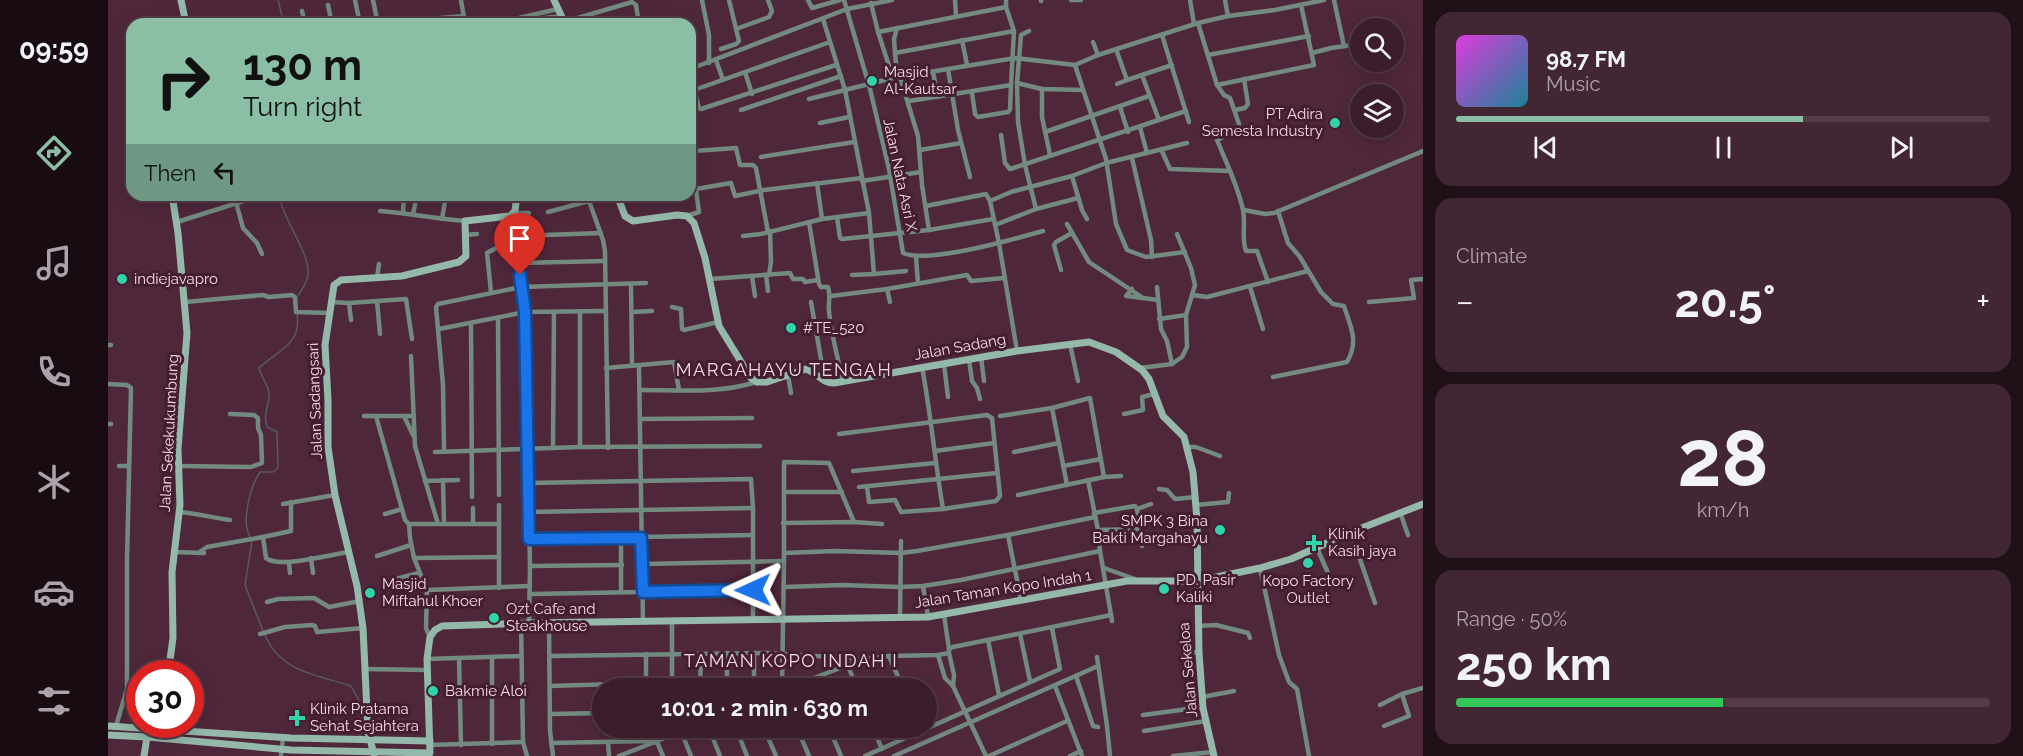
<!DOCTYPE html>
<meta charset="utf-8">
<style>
body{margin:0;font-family:Raleway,sans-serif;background:#422634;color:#f1f3f6;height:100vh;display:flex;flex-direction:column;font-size:22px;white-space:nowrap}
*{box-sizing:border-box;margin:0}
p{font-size:20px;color:#aca2a9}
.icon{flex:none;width:33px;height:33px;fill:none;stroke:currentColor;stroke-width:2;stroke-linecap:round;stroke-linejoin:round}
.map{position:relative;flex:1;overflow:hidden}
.side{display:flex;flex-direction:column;gap:12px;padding:12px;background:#201018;width:600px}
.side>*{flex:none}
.top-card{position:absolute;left:18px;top:18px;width:570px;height:183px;border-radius:18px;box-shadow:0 3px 15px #0003,0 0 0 2px #543b48;background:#8abfa5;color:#111;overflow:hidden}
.tools{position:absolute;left:1242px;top:18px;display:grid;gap:12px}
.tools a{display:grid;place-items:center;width:54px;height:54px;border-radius:50%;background:#3b1d2c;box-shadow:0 3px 15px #0003,0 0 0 2px #543b48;font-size:30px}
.speed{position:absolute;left:18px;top:660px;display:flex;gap:12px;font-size:30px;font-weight:700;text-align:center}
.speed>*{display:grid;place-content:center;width:78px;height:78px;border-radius:50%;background:#3b1d2c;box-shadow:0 3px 15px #0003,0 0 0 2px #543b48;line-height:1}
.speed .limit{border:9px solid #d22;background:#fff;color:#111}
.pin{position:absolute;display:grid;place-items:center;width:51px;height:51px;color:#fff;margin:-62px -26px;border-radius:50% 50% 50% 0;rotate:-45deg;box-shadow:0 0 6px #0007}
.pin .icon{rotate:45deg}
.me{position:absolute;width:66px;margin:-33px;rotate:269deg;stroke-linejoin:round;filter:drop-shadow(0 0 4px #0008)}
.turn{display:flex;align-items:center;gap:21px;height:126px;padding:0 18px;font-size:27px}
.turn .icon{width:78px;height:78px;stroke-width:2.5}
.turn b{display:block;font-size:42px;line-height:51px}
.then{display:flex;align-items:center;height:57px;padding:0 18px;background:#0003;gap:12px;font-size:22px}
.big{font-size:45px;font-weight:700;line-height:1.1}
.side .card{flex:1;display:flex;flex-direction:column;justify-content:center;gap:9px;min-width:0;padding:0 21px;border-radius:18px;background:#422634}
.side .dial{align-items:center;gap:0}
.dial b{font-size:78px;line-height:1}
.song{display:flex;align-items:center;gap:18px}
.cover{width:72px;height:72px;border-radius:9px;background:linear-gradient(135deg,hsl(300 70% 55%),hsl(190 70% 35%))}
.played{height:6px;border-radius:3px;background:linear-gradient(90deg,#8abfa5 65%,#543b48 65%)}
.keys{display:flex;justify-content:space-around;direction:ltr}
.heat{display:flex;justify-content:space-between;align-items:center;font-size:33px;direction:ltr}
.charge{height:9px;border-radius:4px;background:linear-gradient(90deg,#34c759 50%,#543b48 0)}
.trip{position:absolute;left:484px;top:678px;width:345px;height:60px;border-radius:30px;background:#3b1d2c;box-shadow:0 3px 15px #0003,0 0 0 2px #543b48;font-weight:700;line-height:60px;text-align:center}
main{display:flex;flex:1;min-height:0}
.menu{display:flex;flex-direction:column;width:108px;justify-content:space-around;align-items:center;background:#180c12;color:#aca2a9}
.menu .icon{width:42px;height:42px}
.menu .current{color:#8abfa5}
.menu b{font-size:27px;color:#f1f3f6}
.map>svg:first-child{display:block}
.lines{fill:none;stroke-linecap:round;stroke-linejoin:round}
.stream{stroke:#565a63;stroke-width:1.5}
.street{stroke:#738a81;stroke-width:4.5}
.secondary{stroke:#94b9ab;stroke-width:7}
.route-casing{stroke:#114b97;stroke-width:15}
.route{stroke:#1a73e8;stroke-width:10}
.poi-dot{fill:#2fd4aa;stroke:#441d30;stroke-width:2}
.labels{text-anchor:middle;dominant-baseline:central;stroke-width:6;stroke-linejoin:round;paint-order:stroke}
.poi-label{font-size:15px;fill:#f4d9e4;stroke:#441d30;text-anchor:start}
.street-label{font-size:15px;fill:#f4d9e4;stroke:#441d30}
.quarter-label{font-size:18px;letter-spacing:1.5px;fill:#f4d9e4;stroke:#441d30}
</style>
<main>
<nav class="menu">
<b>09:59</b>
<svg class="icon current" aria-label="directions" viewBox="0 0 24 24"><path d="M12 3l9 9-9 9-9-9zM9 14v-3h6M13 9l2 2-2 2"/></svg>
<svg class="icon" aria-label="music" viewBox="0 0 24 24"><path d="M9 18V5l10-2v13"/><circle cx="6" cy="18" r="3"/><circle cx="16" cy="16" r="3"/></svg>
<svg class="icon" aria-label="phone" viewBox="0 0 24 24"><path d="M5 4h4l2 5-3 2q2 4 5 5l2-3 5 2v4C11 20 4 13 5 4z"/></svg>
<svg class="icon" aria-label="climate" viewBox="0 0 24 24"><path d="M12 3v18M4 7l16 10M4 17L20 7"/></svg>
<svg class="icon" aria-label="car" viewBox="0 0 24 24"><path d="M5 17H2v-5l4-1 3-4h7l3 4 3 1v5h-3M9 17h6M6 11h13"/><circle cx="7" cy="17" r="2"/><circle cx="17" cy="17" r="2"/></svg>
<svg class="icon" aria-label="filters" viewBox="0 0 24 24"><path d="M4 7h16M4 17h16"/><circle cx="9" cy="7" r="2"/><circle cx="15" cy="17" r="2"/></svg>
</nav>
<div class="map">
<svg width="1315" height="756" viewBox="0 0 1315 756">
<rect width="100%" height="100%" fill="#4f273b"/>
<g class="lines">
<g class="stream">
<path d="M170,0L176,24"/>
<path d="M153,199L156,202L169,201L173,203C179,225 202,254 200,275C199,283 194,289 190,296"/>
<path d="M142,537C133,522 142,487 152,472H165L170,468L169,432L159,427C154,412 163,403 161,392C160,386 153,376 151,368C168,351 194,345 189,315"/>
<path d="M144,541L137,585L155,631"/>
<path d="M157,635C172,672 210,675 243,686L251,700L252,736"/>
</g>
<g class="street">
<path d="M247,0L252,24"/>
<path d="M265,0L270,24"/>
<path d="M353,0L356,18"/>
<path d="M594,0L601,35V63"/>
<path d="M700,0L704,8L732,0"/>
<path d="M736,0L762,89L781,169L795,253C821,264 906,239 935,231"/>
<path d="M847,0L848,16"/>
<path d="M933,0V1"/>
<path d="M963,0H973"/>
<path d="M1082,0L1086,24"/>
<path d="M1117,0L1120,16"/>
<path d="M1226,0L1236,46"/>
<path d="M763,3L770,32L785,78"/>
<path d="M220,5L224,24"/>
<path d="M194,11L197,24"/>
<path d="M411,18L450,9"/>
<path d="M715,19L737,90L761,213L766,274L744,275"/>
<path d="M356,22C389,20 421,21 453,16"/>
<path d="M456,22L524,2L528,5L531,24"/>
<path d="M1090,23L1109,85L1206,65L1193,5"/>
<path d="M264,24L356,16"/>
<path d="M628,29L661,17L664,11L660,0"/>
<path d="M921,31L913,35L909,83L910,122L917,165L928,209"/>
<path d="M770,32L898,7"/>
<path d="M1054,35L1081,122"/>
<path d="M854,40L859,65"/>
<path d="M985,42L990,55"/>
<path d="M613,49L628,44L631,41L621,0"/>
<path d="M1008,49L1019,80L1064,65"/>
<path d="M787,53L786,39L789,28"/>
<path d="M1204,53L1223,48L1252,44"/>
<path d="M1100,55L1201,36"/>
<path d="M608,60L615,80"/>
<path d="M967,65L998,159L1008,224L1019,250L1038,257L1077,252"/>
<path d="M582,69L739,9L784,0"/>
<path d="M840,69L850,130L862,177"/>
<path d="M637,72L644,94"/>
<path d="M825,72L830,97"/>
<path d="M582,74L591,108L593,109L728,65"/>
<path d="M1034,75L1051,120"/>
<path d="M909,83L934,89L974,90"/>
<path d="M1009,84L1019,80"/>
<path d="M1109,85L1116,95L1122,98L1131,124L1130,130L1109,140C1118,162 1130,186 1135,210C1138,224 1133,237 1138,251H1149L1160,282"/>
<path d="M934,89V117L942,155"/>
<path d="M586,90L722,42"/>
<path d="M864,93L867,114L870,117L900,112L902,110L903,85"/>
<path d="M701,99L785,78L907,58L967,65L990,55L1090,23L1120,16L1167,10L1216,0"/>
<path d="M801,101L903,85L906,31L898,7V0"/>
<path d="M1012,107L1020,132"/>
<path d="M633,110L733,76"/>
<path d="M1127,110L1137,108L1140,104L1136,79"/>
<path d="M712,123L741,117"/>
<path d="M1032,127L1039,153"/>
<path d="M937,132L1041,96"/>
<path d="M893,135L897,163L902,169L1078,111"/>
<path d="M1053,149L1062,169L1122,171"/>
<path d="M812,150L853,143"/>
<path d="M653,157L746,142"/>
<path d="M1024,158L1043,240L1044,257"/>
<path d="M964,176L974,210L979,219"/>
<path d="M754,181L813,172"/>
<path d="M709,183L714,219L761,213"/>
<path d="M588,189L623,183L627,196L656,190L754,178"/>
<path d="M256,195V197"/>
<path d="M483,198L489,195"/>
<path d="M882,201L891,243L909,351"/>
<path d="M128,202L135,228L149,243L154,254"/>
<path d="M818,206L878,194L882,201L903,192L964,176L998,163L1079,143"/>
<path d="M1136,210L1157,214L1166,213L1315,151"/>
<path d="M272,211C301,213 328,219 357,221"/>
<path d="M295,212L296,195"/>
<path d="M440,212L481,201L495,240L497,251L500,448"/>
<path d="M406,213H421"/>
<path d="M305,214L309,195"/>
<path d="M405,215L409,236L410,263L417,312L422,566L421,623"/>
<path d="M579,216L591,212L583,154L586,151L628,148L632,165H645L648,168L660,232"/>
<path d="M729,217L732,238L734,239L821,230L885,219"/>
<path d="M334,219L338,195"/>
<path d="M69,222L155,195"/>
<path d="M701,222L711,284L713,287H720C723,296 720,302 721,311C723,334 730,358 735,382"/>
<path d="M959,224L981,262L1035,298L1050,300"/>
<path d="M887,225L928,209L970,198"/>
<path d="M821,230L814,185L810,136L788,64L787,53L906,31"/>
<path d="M357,235L369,234"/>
<path d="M409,236L493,233"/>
<path d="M635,236L653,234L714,219"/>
<path d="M808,257L810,283"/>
<path d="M410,263L497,261"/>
<path d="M953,270L946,245L948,242L964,233"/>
<path d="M766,274L798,271"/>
<path d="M658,275L660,291"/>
<path d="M661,275L663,262L662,231"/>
<path d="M644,276L647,296"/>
<path d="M269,278L271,264"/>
<path d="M602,279L682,273L685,279H695L697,282L710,280"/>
<path d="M523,284L524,366"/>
<path d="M1049,287L1053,329L1059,341L1064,364"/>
<path d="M1142,287L1155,329"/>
<path d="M779,289L782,302"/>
<path d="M1024,289L1018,296L1035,298"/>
<path d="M383,292L379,253L388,248L409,249"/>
<path d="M1085,295L1099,297L1200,271"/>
<path d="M723,296L779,289L859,275L863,281L896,278"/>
<path d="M269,301L272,334"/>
<path d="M77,302L155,295L161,297L184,295L187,297L188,312L221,313"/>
<path d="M223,302L241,303L298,299L304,339"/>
<path d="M703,302L717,382"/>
<path d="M1261,302L1306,298L1303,280L1315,279"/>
<path d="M241,303L243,320"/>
<path d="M564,307L573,309L574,329L576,330L610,322"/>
<path d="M523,312L544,311"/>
<path d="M390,318L391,495"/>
<path d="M1051,319L1078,315"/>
<path d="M363,323L364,497"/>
<path d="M331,329L417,312L497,311"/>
<path d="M962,344L970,381"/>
<path d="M0,345H3"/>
<path d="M303,356L307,446L330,524H391"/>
<path d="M873,357L876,381"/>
<path d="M861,359L864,381L869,388L872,399"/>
<path d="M836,364L840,397"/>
<path d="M531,366L535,622"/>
<path d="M814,367C823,415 827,462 835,509"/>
<path d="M498,368L566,362L571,390"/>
<path d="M1032,368L1064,364L1074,357L1079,347L1078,315L1087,285L1083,268L1069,234"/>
<path d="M680,375L683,393"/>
<path d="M1165,377L1239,362C1251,341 1243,328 1236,306L1225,304L1213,292L1192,257L1180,243L1170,211"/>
<path d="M0,384L19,385L23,388L19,560V689L8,726"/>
<path d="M532,390C571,390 611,394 648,382"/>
<path d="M944,408L959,485"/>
<path d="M1016,414L1035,410L1034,397L1046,394"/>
<path d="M256,416H306"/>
<path d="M268,416L297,520L301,524H330"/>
<path d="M296,416L305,435"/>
<path d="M892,416L944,408L982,398L996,477"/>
<path d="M533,419L644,418"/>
<path d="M0,424H3"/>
<path d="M731,434L879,415L884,418L892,496L888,501L835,509L793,512L787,500L761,502L759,487"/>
<path d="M472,447V312"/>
<path d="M1079,447H1088L1112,456"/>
<path d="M445,448L446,312"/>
<path d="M336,450L335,385L328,307L330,304L413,287L538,283"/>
<path d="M827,451L886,443"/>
<path d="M327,452L472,447L652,446"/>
<path d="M906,452L951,443"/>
<path d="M11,466H21"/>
<path d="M71,466L143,467L154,463L153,435L150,428V418L146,415L122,414"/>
<path d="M955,466L993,459"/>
<path d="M745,471L827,463"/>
<path d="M335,480L336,524"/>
<path d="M980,480L990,530L992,551L1004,621"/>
<path d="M317,481L350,480"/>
<path d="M420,483L643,479L645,508V620"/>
<path d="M751,487L889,473"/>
<path d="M1051,489L1059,490L1067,499L1088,497"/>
<path d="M676,492H734"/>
<path d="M910,495L996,477L1013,476"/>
<path d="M175,504L227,495"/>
<path d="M391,505V588"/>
<path d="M1088,505L1120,502L1121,493"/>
<path d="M1029,509L1034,546"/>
<path d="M71,512C89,513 105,518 122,520"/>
<path d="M420,512L645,508"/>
<path d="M1292,512L1300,535"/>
<path d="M986,513L1027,506L1029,509L1043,504"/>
<path d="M277,514L294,509"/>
<path d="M675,523L746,522L774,524"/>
<path d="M301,524L302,538L306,558L319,590L318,628L322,637"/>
<path d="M365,524V508"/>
<path d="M990,530L1033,529"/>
<path d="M1243,533L1267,603"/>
<path d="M900,535L913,600"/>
<path d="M155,537L183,531V502"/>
<path d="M513,538V591"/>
<path d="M421,539L645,535"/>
<path d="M1209,548L1220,573"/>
<path d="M66,552L96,553"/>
<path d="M90,553L99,547L155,537L158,558C170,569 224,554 241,552"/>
<path d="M676,553L728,551L793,553L809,551L900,535L987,517"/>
<path d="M269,556L303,545"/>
<path d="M203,558L205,573"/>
<path d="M306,558L391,557"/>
<path d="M181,563L182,573"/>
<path d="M535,564L676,561"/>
<path d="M422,566L514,565"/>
<path d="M996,568L1027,579"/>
<path d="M1152,568L1171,655L1181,682L1189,689L1201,756"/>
<path d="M280,581L311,573"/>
<path d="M815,586L820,617"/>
<path d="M676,587L734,585L792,587L815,586L853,580L992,551"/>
<path d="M319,590L422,586"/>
<path d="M423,594L645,590"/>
<path d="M159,602L170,599L206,598L221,607L252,601"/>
<path d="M836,615L841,649"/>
<path d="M792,619L793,541"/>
<path d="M564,621V688"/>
<path d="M413,623L415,742L419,756"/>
<path d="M441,623L442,731L445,756"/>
<path d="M1090,626L1108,625L1140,633L1142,638"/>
<path d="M152,634L177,627L204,625L207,626L209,632L255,628"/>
<path d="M912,634L922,681"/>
<path d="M880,640L891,695"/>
<path d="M841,653L846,675L845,686"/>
<path d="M1076,653L1091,652"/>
<path d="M830,655L837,678L845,686L878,756"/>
<path d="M442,656L661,653L755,659L781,656L830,655L841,653V649L845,647L1003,615"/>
<path d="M781,656L795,688"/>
<path d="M384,657V744"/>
<path d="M989,657L999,726L1002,756"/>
<path d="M351,658L353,745"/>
<path d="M319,659L413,656"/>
<path d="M740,666L749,688"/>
<path d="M257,669L319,670"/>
<path d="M968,676L985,726L990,727"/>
<path d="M442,686L538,683"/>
<path d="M947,686L974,756"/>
<path d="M538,688V654"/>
<path d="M592,688L593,653"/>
<path d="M619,688V653"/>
<path d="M646,688V653"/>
<path d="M674,688L676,561V462L721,463L746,522"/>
<path d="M680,688L753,660"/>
<path d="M1094,697L1126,691"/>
<path d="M1272,705L1294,694L1315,688"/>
<path d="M442,714L495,713"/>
<path d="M1035,715L1095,707"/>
<path d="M1276,726L1301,716L1294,694"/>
<path d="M601,728L612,756"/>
<path d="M628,728L639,756"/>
<path d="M656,728L668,756"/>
<path d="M689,728L701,756"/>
<path d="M721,728L733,756"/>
<path d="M765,728L774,749"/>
<path d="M573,731L583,756"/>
<path d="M1036,731L1098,721"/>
<path d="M538,741V728"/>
<path d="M500,742L501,756"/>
<path d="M549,742L555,756"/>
<path d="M443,743L538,741L546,743"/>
<path d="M322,745L415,742"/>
<path d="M173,756L175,738"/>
<path d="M511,756L582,728"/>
<path d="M757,756L952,669L944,628"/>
<path d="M786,756L990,666"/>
<path d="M881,756L959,721"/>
<path d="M962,756L973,751"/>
<path d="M1065,756L1105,752"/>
</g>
<g class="secondary">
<path d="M73,0L78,24"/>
<path d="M446,0L457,24"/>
<path d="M509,195L517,216L525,221L569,215L579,216L586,223L597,258L611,326L643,378L649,382H659L698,369C709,373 714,383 726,383L909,351L981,342L1008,352L1034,370L1041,379L1055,416L1076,437L1085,472L1089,520L1091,652L1095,708L1106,756"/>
<path d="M60,674L65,638L64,572L72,505L70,449L79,333L70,233L64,195"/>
<path d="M0,726L183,738L322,741"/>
<path d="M0,735L39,737L183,750L322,753L319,659L322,637L327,630L334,626L421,623L820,617L1019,581H1089L1152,568L1183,559L1246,531L1315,504"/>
<path d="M266,754L260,732L255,628L249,586L227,495L220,447V400L217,345L226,285L233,280L294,276L351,262L358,256L357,221L402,216L407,211L409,195"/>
<path d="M36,756L39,737"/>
</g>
</g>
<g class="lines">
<g class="route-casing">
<path id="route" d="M412,275L417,312L421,539L533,538L535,592L645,590"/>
</g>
<use href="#route" class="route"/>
</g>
<g class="poi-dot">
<circle cx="764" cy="81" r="6"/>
<circle cx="1227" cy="123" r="6"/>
<circle cx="14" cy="279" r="6"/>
<circle cx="683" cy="328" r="6"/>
<circle cx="1112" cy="530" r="6"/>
<path d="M1203 534h6v6h6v6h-6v6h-6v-6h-6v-6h6z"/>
<circle cx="1200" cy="563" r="6"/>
<circle cx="1056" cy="589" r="6"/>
<circle cx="262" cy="593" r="6"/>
<circle cx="386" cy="618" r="6"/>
<circle cx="325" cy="691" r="6"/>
<path d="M186 709h6v6h6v6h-6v6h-6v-6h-6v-6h6z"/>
</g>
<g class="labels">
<g class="poi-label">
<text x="776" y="72">Masjid<tspan x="776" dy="17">Al-Kautsar</tspan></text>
<text x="1215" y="114" text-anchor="end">PT Adira<tspan x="1215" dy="17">Semesta Industry</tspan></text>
<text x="26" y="279">indiejavapro</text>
<text x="695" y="328">#TE_520</text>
<text x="1100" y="521" text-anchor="end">SMPK 3 Bina<tspan x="1100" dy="17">Bakti Margahayu</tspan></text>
<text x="1220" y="534">Klinik<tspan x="1220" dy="17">Kasih jaya</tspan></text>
<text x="1068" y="580">PD. Pasir<tspan x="1068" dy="17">Kaliki</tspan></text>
<text x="1200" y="581" text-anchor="middle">Kopo Factory<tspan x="1200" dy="17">Outlet</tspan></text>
<text x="274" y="584">Masjid<tspan x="274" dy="17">Miftahul Khoer</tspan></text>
<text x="398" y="609">Ozt Cafe and<tspan x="398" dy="17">Steakhouse</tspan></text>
<text x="337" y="691">Bakmie Aloi</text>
<text x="202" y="709">Klinik Pratama<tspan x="202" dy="17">Sehat Sejahtera</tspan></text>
</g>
<g class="street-label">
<text transform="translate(792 175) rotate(78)">Jalan Nata Asri X</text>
<text transform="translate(852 347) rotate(-10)">Jalan Sadang</text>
<text transform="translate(207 401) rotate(-92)">Jalan Sadangsari</text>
<text transform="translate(61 433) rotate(-87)">Jalan Sekekukumbung</text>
<text transform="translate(895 589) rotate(-9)">Jalan Taman Kopo Indah 1</text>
<text transform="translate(1080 670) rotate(-95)">Jalan Sekeloa</text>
</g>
<g class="quarter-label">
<text x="676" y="369">MARGAHAYU TENGAH</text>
<text x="683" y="660">TAMAN KOPO INDAH I</text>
</g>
</g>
</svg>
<div class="tools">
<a><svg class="icon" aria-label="search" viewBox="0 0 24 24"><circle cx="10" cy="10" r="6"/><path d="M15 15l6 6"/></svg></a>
<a><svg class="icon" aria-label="layers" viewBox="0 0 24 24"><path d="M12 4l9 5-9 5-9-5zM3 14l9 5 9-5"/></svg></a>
</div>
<div class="speed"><div class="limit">30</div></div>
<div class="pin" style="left:412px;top:275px;background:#d93025"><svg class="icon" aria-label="arrive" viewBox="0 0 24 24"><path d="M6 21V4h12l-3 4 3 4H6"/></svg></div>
<svg class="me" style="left:645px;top:590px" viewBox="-20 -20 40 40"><path d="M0-17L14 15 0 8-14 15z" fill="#1a73e8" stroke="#fff" stroke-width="4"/></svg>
<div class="trip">10:01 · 2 min · 630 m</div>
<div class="top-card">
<div class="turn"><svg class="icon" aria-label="right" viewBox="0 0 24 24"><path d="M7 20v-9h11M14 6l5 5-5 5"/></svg><div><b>130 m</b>Turn right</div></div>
<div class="then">Then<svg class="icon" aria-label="left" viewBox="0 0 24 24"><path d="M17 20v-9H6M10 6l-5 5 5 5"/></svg></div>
</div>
</div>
<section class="side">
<div class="card">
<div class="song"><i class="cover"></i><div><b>98.7 FM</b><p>Music</p></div></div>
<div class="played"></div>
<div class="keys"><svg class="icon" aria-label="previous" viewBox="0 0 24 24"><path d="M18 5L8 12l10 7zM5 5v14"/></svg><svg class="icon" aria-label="pause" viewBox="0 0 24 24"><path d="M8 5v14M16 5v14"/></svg><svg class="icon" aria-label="next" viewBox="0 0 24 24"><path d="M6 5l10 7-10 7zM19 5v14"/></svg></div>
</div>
<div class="card"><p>Climate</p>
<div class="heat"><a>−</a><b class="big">20.5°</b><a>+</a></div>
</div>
<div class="card dial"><b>28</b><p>km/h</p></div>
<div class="card"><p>Range · 50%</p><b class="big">250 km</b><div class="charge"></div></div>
</section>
</main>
